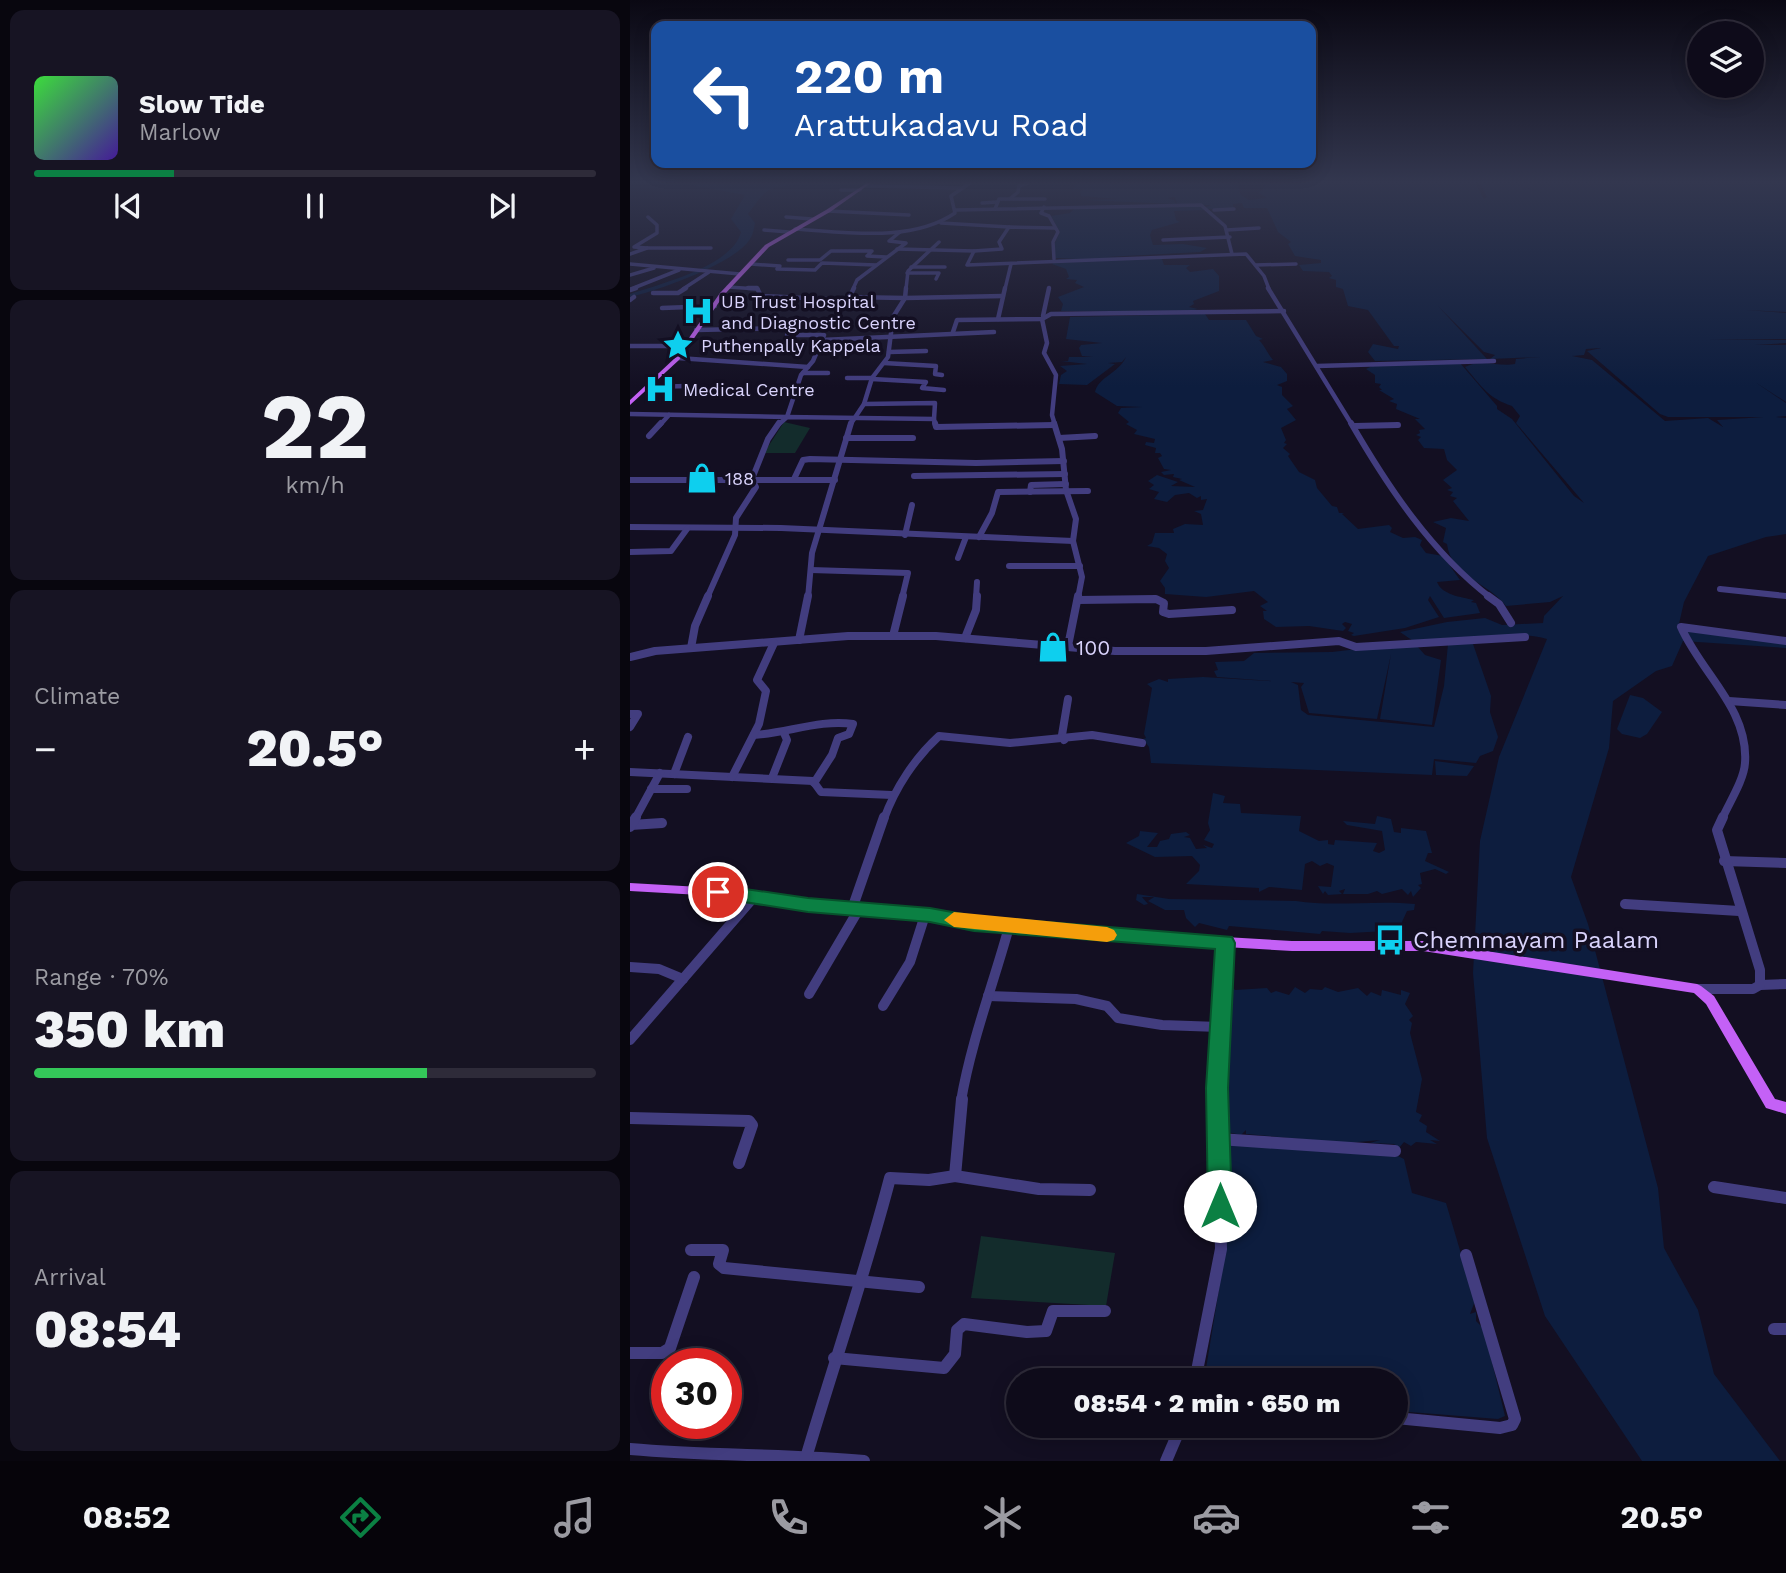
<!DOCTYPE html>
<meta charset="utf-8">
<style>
body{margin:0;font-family:"Work Sans",sans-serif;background:#171423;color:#f1f3f6;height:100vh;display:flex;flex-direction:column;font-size:26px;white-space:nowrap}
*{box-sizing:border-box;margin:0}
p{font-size:23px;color:#9b9ba2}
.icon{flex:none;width:38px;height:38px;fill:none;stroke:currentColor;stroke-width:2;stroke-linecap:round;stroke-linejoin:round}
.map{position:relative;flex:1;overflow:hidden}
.details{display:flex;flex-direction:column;gap:10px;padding:10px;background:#08060e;width:630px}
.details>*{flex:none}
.guide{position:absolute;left:21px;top:21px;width:665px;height:147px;border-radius:14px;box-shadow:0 4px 18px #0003,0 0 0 2px #2e2b39;background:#1a4fa0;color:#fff;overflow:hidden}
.fabs{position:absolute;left:1057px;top:21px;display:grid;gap:14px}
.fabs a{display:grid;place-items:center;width:77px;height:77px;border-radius:50%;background:#0e0b1a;box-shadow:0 4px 18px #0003,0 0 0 2px #2e2b39;font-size:35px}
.speed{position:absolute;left:21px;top:1348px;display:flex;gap:14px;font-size:35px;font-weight:700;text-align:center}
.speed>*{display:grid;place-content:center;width:91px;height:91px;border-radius:50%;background:#0e0b1a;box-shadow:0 4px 18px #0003,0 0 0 2px #2e2b39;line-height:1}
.speed .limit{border:10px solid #d22;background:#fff;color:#111}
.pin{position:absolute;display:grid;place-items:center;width:60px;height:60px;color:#fff;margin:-30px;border:4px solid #fff;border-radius:50%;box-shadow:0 2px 7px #0007}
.me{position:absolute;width:77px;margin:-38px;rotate:0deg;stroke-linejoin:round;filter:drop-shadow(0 0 5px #0008)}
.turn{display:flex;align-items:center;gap:24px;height:147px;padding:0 28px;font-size:32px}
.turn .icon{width:91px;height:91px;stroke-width:2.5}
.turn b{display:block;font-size:49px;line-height:60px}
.big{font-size:52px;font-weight:800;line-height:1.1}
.details .card{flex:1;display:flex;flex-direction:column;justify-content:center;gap:10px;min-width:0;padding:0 24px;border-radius:14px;background:#171423}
.details .dial{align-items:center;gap:0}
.dial b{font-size:91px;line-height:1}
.song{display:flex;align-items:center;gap:21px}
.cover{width:84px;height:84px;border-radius:10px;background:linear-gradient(135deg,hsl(120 70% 55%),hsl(260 70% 35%))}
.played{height:7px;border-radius:4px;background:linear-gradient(90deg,#0b8043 25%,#2e2b39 25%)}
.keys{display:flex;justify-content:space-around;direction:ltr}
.heat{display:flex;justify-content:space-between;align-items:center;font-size:38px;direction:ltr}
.charge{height:10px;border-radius:5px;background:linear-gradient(90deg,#34c759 70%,#2e2b39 0)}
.trip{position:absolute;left:376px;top:1368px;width:402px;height:70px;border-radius:35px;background:#0e0b1a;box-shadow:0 4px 18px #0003,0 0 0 2px #2e2b39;font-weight:800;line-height:70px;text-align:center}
.tab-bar{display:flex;height:112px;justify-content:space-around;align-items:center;background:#06040a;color:#9b9ba2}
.tab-bar .icon{width:49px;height:49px}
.tab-bar .current{color:#0b8043}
.tab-bar b{font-size:32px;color:#f1f3f6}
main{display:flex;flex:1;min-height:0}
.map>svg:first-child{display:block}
.green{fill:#132c2c}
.water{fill:#0d1d3e;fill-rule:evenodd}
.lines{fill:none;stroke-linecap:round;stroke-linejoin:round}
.minor-far5{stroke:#423d7f;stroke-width:3.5}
.minor-far4{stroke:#423d7f;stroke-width:4.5}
.minor-far3{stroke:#423d7f;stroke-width:6}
.minor-far2{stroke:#423d7f;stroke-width:8}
.minor-far1{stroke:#423d7f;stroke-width:10}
.minor{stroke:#423d7f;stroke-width:12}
.major{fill:#c461f6;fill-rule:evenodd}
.route{fill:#0b8043;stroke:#07532c;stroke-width:2}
.slow{fill:#f59e0b}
.labels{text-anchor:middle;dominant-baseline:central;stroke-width:7;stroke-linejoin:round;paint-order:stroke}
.far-poi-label{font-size:18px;fill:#d9d3fc;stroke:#130f22;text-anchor:start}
.poi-label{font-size:21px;fill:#d9d3fc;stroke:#130f22;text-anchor:start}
.near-poi-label{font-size:24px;fill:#d9d3fc;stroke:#130f22;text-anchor:start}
</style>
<main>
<section class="details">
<div class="card">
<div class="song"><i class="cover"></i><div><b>Slow Tide</b><p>Marlow</p></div></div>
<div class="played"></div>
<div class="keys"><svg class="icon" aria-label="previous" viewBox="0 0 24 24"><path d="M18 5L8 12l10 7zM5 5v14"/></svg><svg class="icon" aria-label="pause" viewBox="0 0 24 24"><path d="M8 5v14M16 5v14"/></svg><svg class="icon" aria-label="next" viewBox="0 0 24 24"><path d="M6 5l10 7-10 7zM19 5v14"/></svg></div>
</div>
<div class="card dial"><b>22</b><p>km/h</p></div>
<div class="card"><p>Climate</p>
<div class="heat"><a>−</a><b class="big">20.5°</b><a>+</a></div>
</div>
<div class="card"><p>Range · 70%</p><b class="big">350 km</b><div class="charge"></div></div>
<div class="card"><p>Arrival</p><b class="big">08:54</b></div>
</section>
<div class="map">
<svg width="1156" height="1461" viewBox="0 0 1156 1461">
<rect width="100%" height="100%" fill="#130f22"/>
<g class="green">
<path d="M154,422L180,428L165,453H134Z"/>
<path d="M351,1236L485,1253L476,1306L341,1298Z"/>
</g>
<g class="water">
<path d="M51,183H169C160,187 149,185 141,189C132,193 124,206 118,214L125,223C124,228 123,235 120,239C106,263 27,291 0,297V294C30,284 103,266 111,232L101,219L115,195Z"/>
<path d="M447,183H485L484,187L487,183H607L611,195L619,200L637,198L629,193L635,186L631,183H644L648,198L645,183H845L854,199L857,197L850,183H882L911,193L885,183H1156V312L1116,310L1156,313V339L1080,340H1156V343L1125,345H1156V402L1125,382L1156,403V416L1146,417L1156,418V534L1136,537L1078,556L1054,602L1048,628L1156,642V648L1053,641L1042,666L1026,671L983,701L979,748L941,877L958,924L1028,1188L1034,1248L1068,1310L1084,1374L1150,1461H1012L915,1316L857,1138L843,973L850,841L869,757L917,639C892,631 861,639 835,642L843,644L861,696L860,712L868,737L863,751L850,756L846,763L804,759L802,775L521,763L519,747L513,739L516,738L514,734L522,688L517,684L529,679L538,682V679L573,677L655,682L587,677L584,671L588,670L585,662L614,661L624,653L702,652L761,645L762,650L763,645L788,647L795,655L811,660L802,725L750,719L761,654L747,719L679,713L671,687L674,683L661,682L668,685L671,710L678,715L804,727L814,686L818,644L792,647L770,632L817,622L855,618L872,625L913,623L914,616L933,596L920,602L876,606C858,582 821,577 817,544L813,542L816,528L803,522L821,518L839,521L823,501L827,498L820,496L823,492L817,490L822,488L813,480L827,470L817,460L814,449L794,448L788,440L791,437L786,435L790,433L789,430L795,429L785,419H790L766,409L767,404L759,401L764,399L749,390H752L749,387L751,384L745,383V375L736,369L744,365L830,363L867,406V409L882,419L944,496L954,503L886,423L890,416L882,406C858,398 852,387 835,367C851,358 868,367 885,364L886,359L911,357L860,359L865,355L854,352L808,306L857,359L745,361L738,352L743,344L768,349L769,346H764L738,310L718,306L713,289L706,287V280L699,278L702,276L699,272L673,271L669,265L691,263V260L665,256L658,244L661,242L648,232L637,208H614L612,203L603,204V208L578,209L576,207L581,205H572L575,210L544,211L546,220L550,222L522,230L520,235L523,245L553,244L577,248L570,252L476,257L532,259L534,265H560L556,268L560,272L583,269L589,276V291L563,301L564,304L559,307L568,309L555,312L431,311L433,304L428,297L454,287L445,283L447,280L436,279L439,277L436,269L422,264L429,259L445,258H425L424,245L430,232L421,216L440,213L445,208L554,206L547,205L545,197L537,198L544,200L546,204L454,200L488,199L451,196L450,191L455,189H442ZM971,348L957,351L1030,414L1038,417H1134L1087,420L1093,427L1078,418L1035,421L962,360L942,356L954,355L956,349Z"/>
<path d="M575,314L579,320H616L626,336L633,339L629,340C635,346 637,353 643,360L633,362L651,367L657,374V381L647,385L652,387V395L663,406L657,409L666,420L651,428L656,440L654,443L657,444L653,448L660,454L658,456L669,472L685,480L687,488L702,506L707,507L709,513H714L712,514L728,529L759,525L762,528L760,532L773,538L785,537L792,540L790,545L796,553L813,556L830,580L807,582C812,595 831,597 844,600L841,602L846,603L850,613L814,618L800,596L798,600L809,617L775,628L724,636L721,635L724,633L718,631L722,624L715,622L712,624L716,628L713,631L679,626L646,627L634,619L633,611H637L630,606L638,602L624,591L576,597L535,594V588L530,581L539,568L535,561L537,554L529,548L517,546L522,543L525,533H544L543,529L555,524L573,525L571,514L564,511L573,510L577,499L571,500V496L567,498L559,493L545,495L537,502L524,499L529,492L519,489L524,485L518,481L527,475L548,482L541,486L565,487L549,480L552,479L543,477L544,474L534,475L531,472L541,470L534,469L528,458L532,456L530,453H525L526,448L515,445L516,442L524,443L525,439L504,434L507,430L496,424L499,422L488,413L491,408L512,407L487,406L465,392C468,377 489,373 496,357L492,362L478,363L485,364L457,385L429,384L431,375L437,371L430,366L457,364L431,361H438L439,357H463L452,356L449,348L451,345L472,343L436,339L440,317Z"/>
<path d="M1000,695L1013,698L1032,712L1017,734L1010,738L992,734L987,729Z"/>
<path d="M805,761L844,766L837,776L806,775Z"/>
<path d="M583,793L595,796L593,803L610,804L611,813L671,816L669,831L689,841L698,840V844L704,845L705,840L747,843L743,851L749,853L755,850L752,831L717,825L713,821L745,824L747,816L761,819L764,832L771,833V828L796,831L802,853H798L795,861L819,872L816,874L805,869L790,873L792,884L788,885L791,888L783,897L781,891L778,895L772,889L752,894L747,891L738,894H713L715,889L709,891L712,894L698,895L695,891L693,894L688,886L701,887L704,866L697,863L690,866L682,861L675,864L672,890L639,887L629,892V888L556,884L569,871L570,865L562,856L525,857L496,843L509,836L510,831L528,833L517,847H527L530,841L539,839L541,834L556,832L560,835L554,837L560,838L566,849L577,848L573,845L582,848L584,844L574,840L580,830L578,823Z"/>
<path d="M507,894L539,899L666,901C703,907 745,900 785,904L784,910L777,911L772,922L775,930L720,933L692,931L690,934L599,926L597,930L569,923L565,927L556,918L554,910H535L518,901L524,897H512L518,904L514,905L506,900Z"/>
<path d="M600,985L605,990L637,988L641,993L646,991L659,995L665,987L675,993L680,989L692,990L695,987L708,992L728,988L737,996L741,992L751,996L752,990L771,995V990L780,993L775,1004L783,1016L779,1020L782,1023L780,1033L792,1079L786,1112L792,1115L789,1121L797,1126L796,1132L810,1141L800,1140L807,1144L786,1142L781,1146L774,1142L769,1148L764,1144L740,1143L750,1140L717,1143L616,1134V1130L611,1135L593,1131L595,991Z"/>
<path d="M595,1143L760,1152L774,1159L782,1193L816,1203L845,1301L840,1314L846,1312V1321L854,1329L875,1416L868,1419L767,1411L766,1381H574L589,1289Z"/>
</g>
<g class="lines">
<g class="minor-far5">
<path d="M236,186L331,188"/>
<path d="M211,190H230"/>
<path d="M381,198L388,192L389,186L398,183"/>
<path d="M352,203L367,202"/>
<path d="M414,207L411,213L419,216L428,232L423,242L424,259"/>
<path d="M365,209L369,199H415"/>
<path d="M325,210L571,205L595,226L602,254"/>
<path d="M584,210L604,209"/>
<path d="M198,211L279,215"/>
<path d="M156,217L182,219"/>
<path d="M311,223L379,227"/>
<path d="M165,229C216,232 281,243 325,213L321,196L340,183"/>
<path d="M134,230L159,232"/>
<path d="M597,230L629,228"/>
<path d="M533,240L600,237"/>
<path d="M17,248H81"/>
<path d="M267,249L344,251L337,265L616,254L634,276L639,289"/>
<path d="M344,251L372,249L369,242L379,227L425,228"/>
<path d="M0,254L17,248L4,247L27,233V225L18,217"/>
<path d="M158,260H190L201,251H242L237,256L256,257"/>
<path d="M0,264L110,274"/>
<path d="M121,264L150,266L147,269L185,270L192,263L246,265"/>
<path d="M626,265L666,264"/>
<path d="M281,267H315"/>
<path d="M277,273H309L306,279"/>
<path d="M0,275L24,268"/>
<path d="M98,287L128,289"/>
<path d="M1,289L49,270"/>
<path d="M53,289L79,272"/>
<path d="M223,289L227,280L276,243L259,241L270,232"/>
<path d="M276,289L278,271L309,242"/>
<path d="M375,289L381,264"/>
</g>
<g class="minor-far4">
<path d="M118,288H127L131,296L218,300L224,288"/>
<path d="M276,288L275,298L373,296"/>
<path d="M638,288L722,425"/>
<path d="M0,290L6,288"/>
<path d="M23,293H48L56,288"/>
<path d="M219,297L275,298L263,317L258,357L242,378L234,404L220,425"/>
<path d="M0,300L4,297"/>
<path d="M32,308L85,306"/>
<path d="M413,316L419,288"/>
<path d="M368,319L375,288"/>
<path d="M412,319L417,343L414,353L426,375L422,415L425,425"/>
<path d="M66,330L152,328L154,322"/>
<path d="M323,332L327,320L412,319L421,314L654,311"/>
<path d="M192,340L364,332"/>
<path d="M0,346H54"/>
<path d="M185,352H222"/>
<path d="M259,352L296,351"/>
<path d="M48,358L178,367"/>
<path d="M254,363L306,366L305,374L312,375"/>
<path d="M687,366L864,361"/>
<path d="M173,373H198"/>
<path d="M217,378H242"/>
<path d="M242,379L296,382L292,388L314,390"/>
<path d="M20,387L57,386"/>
<path d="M234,404L305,403L304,419"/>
<path d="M0,414L157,417L171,375L183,361L194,335H157"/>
<path d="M30,425L39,415"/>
<path d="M148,425L157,417L304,419L305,425"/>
</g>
<g class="minor-far3">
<path d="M305,423L306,427L424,425"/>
<path d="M424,423L432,449L436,490L446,519L443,541L452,577L448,598"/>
<path d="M721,423C758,487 802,553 861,598"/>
<path d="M725,426L768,425"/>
<path d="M19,436L31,423"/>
<path d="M216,438H283"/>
<path d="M429,438L465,436"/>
<path d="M284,476L435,474"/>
<path d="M164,479L173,460L180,459L346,463L434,461"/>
<path d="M0,480H205"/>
<path d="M400,492L401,485L436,484"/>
<path d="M0,527L151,528L443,541"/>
<path d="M275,535L282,505"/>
<path d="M349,537L362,513L368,492L458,491"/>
<path d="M0,552L41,551L57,529"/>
<path d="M328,558L336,537"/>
<path d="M379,566H450"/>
<path d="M181,570L278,573L272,598"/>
<path d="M1090,589L1156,596"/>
<path d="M77,598L105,535L106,518L126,487L122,479L138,439L149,423"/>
<path d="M178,598L182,553L221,423"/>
<path d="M346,598L347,582"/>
</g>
<g class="minor-far2">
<path d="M858,596L869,604L881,623"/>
<path d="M448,600L526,599L534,603L533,612L539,614L602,610"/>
<path d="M263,636L273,596"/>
<path d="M335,638L346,610L347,596"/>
<path d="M169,640L178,596"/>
<path d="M438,646L448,596"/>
<path d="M61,648L65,626L78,596"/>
<path d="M0,657L25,651L218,636H306L485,651H576L709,641L726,647L895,637"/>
<path d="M1099,701L1156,705"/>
<path d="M0,714H8L0,727"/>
<path d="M124,735C157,733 191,719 223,724L219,734L208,738L202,755L184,783"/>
<path d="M434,740L432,735L438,699"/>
<path d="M0,772L183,781L191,792L262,795"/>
<path d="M44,774L58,737"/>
<path d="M102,777L129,724L136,691L127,680L144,643"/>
<path d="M142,778L157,740L154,733"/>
<path d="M21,789H57"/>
<path d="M5,819L30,773"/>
<path d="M254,819C265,788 285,758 309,736L380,743L462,735L512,743"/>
<path d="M1092,819C1099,803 1114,780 1115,763C1119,709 1071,673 1051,627L1156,641"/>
</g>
<g class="minor-far1">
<path d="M1,825L32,823"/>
<path d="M0,827L6,817"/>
<path d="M1094,861L1156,863"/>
<path d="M995,904L1109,911"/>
<path d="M222,909L254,817"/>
<path d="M0,967L29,969L53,979"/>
<path d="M1130,985L1156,984"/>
<path d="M1067,989H1123L1130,985V970L1087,830L1093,817"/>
<path d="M179,994L229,909"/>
<path d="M358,996L446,999L477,1006L488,1018L532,1025L589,1027"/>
<path d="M253,1006L280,962L295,915"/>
<path d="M0,1040L124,897"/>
<path d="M331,1101C341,1042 363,985 379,927"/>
<path d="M587,1101L595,943"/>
</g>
<g class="minor">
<path d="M0,1118L119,1121L122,1125L109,1163"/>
<path d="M589,1139L765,1151"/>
<path d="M325,1176L409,1189L460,1190"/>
<path d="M1084,1187L1156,1198"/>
<path d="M61,1250H93L89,1264L94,1268L289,1287"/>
<path d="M1144,1329H1156"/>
<path d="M0,1353H32L40,1348L64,1277"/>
<path d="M204,1358L314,1368L325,1354L327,1330L334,1324L397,1332L416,1331L423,1311H475"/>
<path d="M565,1381L591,1249L587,1099"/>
<path d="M766,1418L870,1428L882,1425L885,1419L836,1255"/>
<path d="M0,1449C78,1456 156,1454 234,1461"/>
<path d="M175,1461C203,1366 235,1274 260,1178L299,1180L325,1176L332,1099"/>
<path d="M536,1461L551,1426"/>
</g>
<g class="major">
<path d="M237,183H241L200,212L139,247L94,295L49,360L0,405V400L45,358L90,293L135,245L196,210Z"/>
<path d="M0,883L88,888L178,901L300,911L344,920L493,931L662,941H793L1067,984L1071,986L1084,996L1145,1099L1156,1102V1114L1136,1108L1076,1004L1064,993L793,951H662L493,941L344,928L300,919L178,909L88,896L0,891Z"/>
</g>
</g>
<linearGradient id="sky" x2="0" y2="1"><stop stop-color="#0a0813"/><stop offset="0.47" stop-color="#33374f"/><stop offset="1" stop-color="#33374f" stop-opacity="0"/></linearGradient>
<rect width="1156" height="387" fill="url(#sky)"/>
<path class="route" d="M88,885L178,898L300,908L344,916L602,937L605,943L598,1088L602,1206L599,1214L590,1217L582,1214L578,1206L576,1088L585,949L344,931L300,922L178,912L82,897L79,892L82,887Z"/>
<path class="slow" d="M324,912L477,927L484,930L487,935L484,940L477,942L324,927L314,920Z"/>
<defs>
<g id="hospital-bare" transform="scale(2.415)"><path d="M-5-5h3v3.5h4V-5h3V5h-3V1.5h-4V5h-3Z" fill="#0ecfee" stroke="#130f22" stroke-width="2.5" paint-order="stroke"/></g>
<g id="sight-bare" transform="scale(2.415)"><path d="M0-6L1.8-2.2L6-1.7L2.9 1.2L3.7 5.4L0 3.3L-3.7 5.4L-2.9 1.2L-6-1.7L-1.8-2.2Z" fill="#0ecfee" stroke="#130f22" stroke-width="2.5" paint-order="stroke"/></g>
<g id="shop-bare" transform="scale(2.415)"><path d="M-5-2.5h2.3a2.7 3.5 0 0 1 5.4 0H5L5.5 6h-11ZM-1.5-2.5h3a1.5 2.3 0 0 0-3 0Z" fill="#0ecfee" stroke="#130f22" stroke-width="2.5" paint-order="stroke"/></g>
<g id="bus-bare" transform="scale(2.415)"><path d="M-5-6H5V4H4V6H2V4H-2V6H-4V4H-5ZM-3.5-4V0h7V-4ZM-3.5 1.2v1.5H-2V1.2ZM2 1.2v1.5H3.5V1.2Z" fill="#0ecfee" stroke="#130f22" stroke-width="2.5" paint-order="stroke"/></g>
</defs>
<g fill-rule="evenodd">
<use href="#hospital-bare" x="68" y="311"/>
<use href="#sight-bare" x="48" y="345"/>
<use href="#hospital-bare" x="30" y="389"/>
<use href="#shop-bare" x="72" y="478"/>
<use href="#shop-bare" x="423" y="647"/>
<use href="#bus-bare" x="760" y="940"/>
</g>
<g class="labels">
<g class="far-poi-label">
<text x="91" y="301">UB Trust Hospital<tspan x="91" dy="21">and Diagnostic Centre</tspan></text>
<text x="71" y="345">Puthenpally Kappela</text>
<text x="53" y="389">Medical Centre</text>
<text x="95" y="478">188</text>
</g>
<g class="poi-label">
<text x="446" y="647">100</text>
</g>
<g class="near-poi-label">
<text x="783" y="940">Chemmayam Paalam</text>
</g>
</g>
</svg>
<div class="fabs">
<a><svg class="icon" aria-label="layers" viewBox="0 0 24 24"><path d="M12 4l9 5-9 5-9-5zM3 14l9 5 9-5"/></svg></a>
</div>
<div class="speed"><div class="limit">30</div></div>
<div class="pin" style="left:88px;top:892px;background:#d93025"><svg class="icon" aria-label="arrive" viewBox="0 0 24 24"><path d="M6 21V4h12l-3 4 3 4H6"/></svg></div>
<svg class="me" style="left:590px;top:1206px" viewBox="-20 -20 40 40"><circle r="19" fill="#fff"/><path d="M0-13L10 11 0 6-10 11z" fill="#0b8043"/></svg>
<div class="trip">08:54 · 2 min · 650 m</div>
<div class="guide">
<div class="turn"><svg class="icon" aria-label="left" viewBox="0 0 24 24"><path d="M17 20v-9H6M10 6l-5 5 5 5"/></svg><div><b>220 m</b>Arattukadavu Road</div></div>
</div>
</div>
</main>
<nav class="tab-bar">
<b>08:52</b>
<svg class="icon current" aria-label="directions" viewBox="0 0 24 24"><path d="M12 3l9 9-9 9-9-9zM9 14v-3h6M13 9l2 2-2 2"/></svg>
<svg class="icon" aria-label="music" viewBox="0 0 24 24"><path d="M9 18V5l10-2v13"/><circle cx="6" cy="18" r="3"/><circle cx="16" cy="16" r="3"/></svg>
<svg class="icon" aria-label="phone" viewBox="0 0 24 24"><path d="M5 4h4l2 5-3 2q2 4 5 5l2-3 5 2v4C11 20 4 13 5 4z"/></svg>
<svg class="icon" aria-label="climate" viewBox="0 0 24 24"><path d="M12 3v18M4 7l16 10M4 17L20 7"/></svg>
<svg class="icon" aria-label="car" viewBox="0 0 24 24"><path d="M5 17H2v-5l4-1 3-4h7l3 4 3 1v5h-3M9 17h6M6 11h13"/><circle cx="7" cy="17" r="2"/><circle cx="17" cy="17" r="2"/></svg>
<svg class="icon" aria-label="filters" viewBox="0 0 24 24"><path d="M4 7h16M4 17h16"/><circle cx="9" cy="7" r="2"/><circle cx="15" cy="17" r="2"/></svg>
<b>20.5°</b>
</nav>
